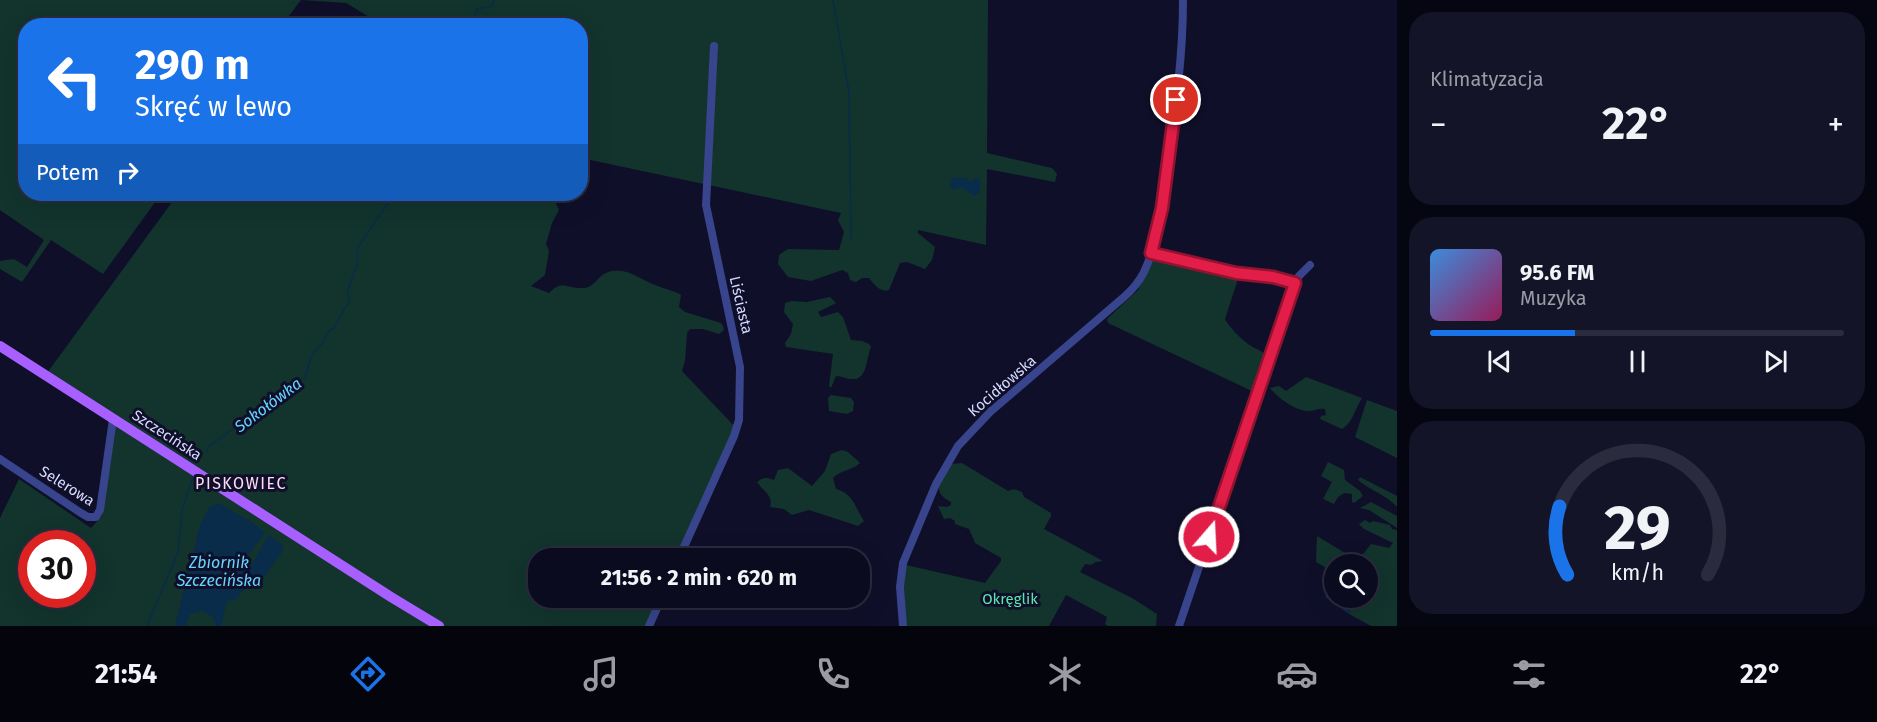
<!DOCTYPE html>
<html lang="pl">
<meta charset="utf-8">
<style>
body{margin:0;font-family:"Fira Sans",sans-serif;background:#141429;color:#f1f3f6;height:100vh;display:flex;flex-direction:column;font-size:22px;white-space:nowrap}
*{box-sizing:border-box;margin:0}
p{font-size:20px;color:#9a9ba5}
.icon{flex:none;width:33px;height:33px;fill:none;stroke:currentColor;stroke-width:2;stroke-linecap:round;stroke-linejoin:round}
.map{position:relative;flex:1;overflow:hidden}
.panel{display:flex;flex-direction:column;gap:12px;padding:12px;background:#060612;width:480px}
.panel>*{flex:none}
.hud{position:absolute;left:18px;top:18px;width:570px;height:183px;border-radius:24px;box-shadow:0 6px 24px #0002,0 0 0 2px #2b2b3e;background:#1a73e8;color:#fff;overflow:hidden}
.tools{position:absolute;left:1324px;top:554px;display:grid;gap:12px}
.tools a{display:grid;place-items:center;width:54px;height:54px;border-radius:50%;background:#0b0b20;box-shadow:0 6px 24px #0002,0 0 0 2px #2b2b3e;font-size:30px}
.speed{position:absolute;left:18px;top:530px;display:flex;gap:12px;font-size:30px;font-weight:700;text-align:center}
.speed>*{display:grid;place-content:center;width:78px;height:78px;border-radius:50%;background:#0b0b20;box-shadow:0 6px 24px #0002,0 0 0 2px #2b2b3e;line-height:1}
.speed .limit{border:9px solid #d22;background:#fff;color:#111}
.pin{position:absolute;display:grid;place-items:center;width:51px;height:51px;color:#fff;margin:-26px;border:3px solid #fff;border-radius:50%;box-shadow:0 2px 6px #0007}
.me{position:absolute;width:66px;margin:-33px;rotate:19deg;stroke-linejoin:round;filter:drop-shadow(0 0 4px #0008)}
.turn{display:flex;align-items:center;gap:21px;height:126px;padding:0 18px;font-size:27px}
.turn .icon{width:78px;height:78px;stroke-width:2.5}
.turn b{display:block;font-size:42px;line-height:51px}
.then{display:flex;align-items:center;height:57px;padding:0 18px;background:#0003;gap:12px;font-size:22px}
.big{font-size:45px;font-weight:700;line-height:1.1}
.panel .tile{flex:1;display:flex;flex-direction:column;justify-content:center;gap:9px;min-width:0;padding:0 21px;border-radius:24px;background:#141429}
.panel .dial{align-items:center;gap:0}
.dial svg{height:156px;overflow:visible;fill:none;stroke:#2b2b3e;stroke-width:7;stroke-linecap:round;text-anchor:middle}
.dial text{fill:#f1f3f6;stroke:none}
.song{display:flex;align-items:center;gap:18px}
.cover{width:72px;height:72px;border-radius:9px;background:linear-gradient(135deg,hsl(210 70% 55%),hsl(330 70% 35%))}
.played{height:6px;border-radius:3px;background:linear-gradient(90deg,#1a73e8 35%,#2b2b3e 35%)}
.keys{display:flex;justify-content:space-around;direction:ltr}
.heat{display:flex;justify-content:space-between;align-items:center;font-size:33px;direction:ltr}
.trip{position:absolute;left:528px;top:548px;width:342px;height:60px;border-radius:24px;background:#0b0b20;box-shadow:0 6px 24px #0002,0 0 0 2px #2b2b3e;font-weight:700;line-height:60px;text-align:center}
.menu{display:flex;height:96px;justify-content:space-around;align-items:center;background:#04040d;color:#9a9ba5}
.menu .icon{width:42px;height:42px}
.menu .current{color:#1a73e8}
.menu b{font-size:27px;color:#f1f3f6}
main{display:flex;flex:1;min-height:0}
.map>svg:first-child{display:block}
.green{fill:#12342d;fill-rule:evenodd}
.water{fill:#082c4a}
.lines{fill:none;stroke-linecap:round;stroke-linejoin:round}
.stream{stroke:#082c4a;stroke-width:1.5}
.minor{stroke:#38448b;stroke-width:8}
.major{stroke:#a75fff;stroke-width:10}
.route-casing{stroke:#92132f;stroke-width:15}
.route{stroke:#e11d48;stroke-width:10}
.labels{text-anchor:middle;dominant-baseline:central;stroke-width:6;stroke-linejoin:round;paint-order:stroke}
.street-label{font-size:15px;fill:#d8dbff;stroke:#0f0f2a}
.park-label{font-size:15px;fill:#5de6ab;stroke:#0f0f2a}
.water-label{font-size:16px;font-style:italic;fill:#66d4ff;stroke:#0f0f2a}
.neighbourhood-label{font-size:16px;letter-spacing:1.5px;fill:#ffdaf8;stroke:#0f0f2a}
</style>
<main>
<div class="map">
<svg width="1397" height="626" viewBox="0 0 1397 626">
<rect width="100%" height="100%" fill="#0f0f2a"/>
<g class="green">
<path d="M0,0H301L282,25L26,26V194H161L103,274L51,240L22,282L0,269V261L14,259L27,267L44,240L0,210Z"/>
<path d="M303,0H988L987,153L1052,168L1057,174L1055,182L987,169L986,245L918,230V233L935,247L932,260L925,269L907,262L900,263L889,290C880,293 874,284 869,278H862L856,282L850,280L848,273L842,270L811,281L788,277L778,264L779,255L788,249L839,250L844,232L838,220L841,213L581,158L580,26L383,25L346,3Z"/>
<path d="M178,194H543L555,201L559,210L552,223L546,244L549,251L545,275L531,286L549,293C563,279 567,289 583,288C594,288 597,277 606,273C624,265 639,279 655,285C664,289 673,290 681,295L679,307L685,312L721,323L724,328L723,331L719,334L703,329H690L687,333L685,361L682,371L735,427L676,558H538V597H658L645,626H0V518L19,479L91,528L102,516L115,417L47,373ZM32,543H82V594H32Z"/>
<path d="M1153,260L1237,278V282L1225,319C1229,327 1240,338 1248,344C1255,349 1262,350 1268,357L1254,392L1108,323L1107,319L1138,290Z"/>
<path d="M830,297L836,303L818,312L821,317L838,312L843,317L851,340L862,341L869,344L871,347C866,358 868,381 851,379C846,379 842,376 836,376L831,388L829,386L833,354L786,347L785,343L791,334L793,324L784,312L785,303L792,301L807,302Z"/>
<path d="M1306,377L1362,398C1355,408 1353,423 1342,429L1320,419L1321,416L1326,415L1325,409C1318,408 1313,412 1306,411C1293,409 1278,398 1270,388L1279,386L1286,391Z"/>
<path d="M831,395L851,398L854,402L853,411L847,414L829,411L828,398Z"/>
<path d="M1367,400L1397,411V458L1355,437Z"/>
<path d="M842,450L848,452L860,463C853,470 841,470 833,478L836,489C854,494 854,506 864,521L858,526L809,510L792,515L784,509L770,507C774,496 762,490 757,482C763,477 767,477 774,480L778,470L788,468L812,486L825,471L831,454Z"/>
<path d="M1328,462L1344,470L1345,480L1360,491L1363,496L1354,503L1352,502V494L1344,493L1338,497L1334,504L1323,499L1332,482L1321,476Z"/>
<path d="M962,463L1008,491L1014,489L1022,492L1024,497L1051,513V516L1044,529L1103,561L1096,562L1091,565L1085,564L1080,572L1132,598L1157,614L1156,626H1108L1105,624L1107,617L1066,595L1049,626H906L904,586L906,565L985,583L1001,561V558L975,543L969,529L955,524V521L950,518L944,519L938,506L947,507L951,505V502C929,491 942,479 951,464Z"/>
<path d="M1360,477L1397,496V507C1385,494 1371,491 1358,480Z"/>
<path d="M1371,502L1397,516V528L1369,510L1360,508Z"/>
<path d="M1365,520L1370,523L1373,521L1390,525L1392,529L1397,530V626H1371L1349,614L1354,599L1351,597H1368V564H1335V573L1316,562L1317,536L1355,559L1364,553L1371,544L1389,548L1393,543L1364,529L1359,524Z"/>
</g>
<g class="water">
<path d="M978,177L980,181V192L974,196L961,187L953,190L950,186L952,178H967L970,182Z"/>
<path d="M218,503L250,521L265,532L248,556L247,560L249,563H253L267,537L269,535L281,544L284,549L266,575L247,586L236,599L227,601L221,626H216L213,617L201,611L190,614L186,626H175L200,525L209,508Z"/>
<path d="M1330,592L1335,593V597H1346L1352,600L1349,614L1325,597Z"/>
</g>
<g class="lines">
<g class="stream">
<path d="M833,0L849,92L851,238"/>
<path d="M472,26L477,9L492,6L494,0"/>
<path d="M207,451L209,446L305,378L311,356L324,341L327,332L334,328L349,301L348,290L357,264V249L394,194"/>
<path d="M147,626L178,552L182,511L193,477"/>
</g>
<g class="minor">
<path d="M1151,253L1219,270L1273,277L1295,283"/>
<path d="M0,459L81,513L88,517H96L100,510L113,419"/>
<path d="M679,558L734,436L739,420L740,367L706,205L714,46"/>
<path d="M649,626L662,597"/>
<path d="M903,626L900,587L903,563L936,484L958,446L990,412L1124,297C1132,290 1139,282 1144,272C1160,238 1163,197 1168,160C1176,107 1183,54 1183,0"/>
<path d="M1179,626L1295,283L1299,276L1310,265"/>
</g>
<path class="major" d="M0,346L391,597L439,626"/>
</g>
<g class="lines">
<g class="route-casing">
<path id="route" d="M1176,100L1162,208L1151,253L1236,273L1273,277L1295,283L1209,537"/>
</g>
<use href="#route" class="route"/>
</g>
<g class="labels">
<g class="street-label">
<text transform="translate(741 305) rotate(77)">Liściasta</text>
<text transform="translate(1002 386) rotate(-41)">Kocidłowska</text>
<text transform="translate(167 435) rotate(33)">Szczecińska</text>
<text transform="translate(67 486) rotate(32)">Selerowa</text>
</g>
<g class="park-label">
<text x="1010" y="599">Okręglik</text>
</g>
<g class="water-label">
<text transform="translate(268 405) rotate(-37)">Sokołówka</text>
<text x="219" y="562">Zbiornik<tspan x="219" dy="18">Szczecińska</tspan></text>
</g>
<g class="neighbourhood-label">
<text x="241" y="483">PISKOWIEC</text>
</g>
</g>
</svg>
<div class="tools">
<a><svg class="icon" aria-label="search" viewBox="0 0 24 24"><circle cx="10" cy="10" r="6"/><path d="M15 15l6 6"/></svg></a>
</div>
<div class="speed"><div class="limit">30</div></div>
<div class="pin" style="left:1176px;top:100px;background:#d93025"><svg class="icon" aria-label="arrive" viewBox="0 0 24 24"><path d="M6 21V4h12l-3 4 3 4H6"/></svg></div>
<svg class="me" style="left:1209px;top:537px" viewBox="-20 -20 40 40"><circle r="17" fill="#e11d48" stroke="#fff" stroke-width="3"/><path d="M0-11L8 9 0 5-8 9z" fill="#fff"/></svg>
<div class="trip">21:56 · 2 min · 620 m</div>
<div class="hud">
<div class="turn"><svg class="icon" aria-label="left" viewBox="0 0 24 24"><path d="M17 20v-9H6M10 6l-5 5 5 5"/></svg><div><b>290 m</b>Skręć w lewo</div></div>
<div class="then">Potem<svg class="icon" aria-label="right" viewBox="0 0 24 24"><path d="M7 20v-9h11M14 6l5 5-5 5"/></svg></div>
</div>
</div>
<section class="panel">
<div class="tile"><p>Klimatyzacja</p>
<div class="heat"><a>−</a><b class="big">22°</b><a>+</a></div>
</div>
<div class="tile">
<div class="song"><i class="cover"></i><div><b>95.6 FM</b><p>Muzyka</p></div></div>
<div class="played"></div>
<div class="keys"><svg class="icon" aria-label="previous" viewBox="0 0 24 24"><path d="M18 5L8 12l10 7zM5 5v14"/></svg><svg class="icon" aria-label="pause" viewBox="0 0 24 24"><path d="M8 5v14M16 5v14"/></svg><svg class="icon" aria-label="next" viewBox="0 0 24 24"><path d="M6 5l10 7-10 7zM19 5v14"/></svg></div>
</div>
<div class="tile dial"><svg viewBox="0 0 100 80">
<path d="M14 69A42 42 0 1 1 86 69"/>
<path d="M14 69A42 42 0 0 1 10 34" stroke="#1a73e8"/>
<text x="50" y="56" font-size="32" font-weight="700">29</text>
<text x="50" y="72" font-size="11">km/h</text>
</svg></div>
</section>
</main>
<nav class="menu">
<b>21:54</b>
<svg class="icon current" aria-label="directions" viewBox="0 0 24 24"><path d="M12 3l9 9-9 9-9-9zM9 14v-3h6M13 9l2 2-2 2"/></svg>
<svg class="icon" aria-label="music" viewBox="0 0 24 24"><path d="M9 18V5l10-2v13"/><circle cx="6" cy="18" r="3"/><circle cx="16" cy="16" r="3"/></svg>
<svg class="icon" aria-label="phone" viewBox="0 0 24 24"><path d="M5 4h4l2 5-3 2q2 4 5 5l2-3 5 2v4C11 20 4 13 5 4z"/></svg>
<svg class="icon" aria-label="climate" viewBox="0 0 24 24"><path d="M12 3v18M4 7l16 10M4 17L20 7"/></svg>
<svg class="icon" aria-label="car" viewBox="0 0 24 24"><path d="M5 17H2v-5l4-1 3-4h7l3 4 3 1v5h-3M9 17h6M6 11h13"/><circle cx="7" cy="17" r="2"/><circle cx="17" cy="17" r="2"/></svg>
<svg class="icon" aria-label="filters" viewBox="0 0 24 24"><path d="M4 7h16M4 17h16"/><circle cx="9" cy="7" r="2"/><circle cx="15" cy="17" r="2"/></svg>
<b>22°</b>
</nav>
